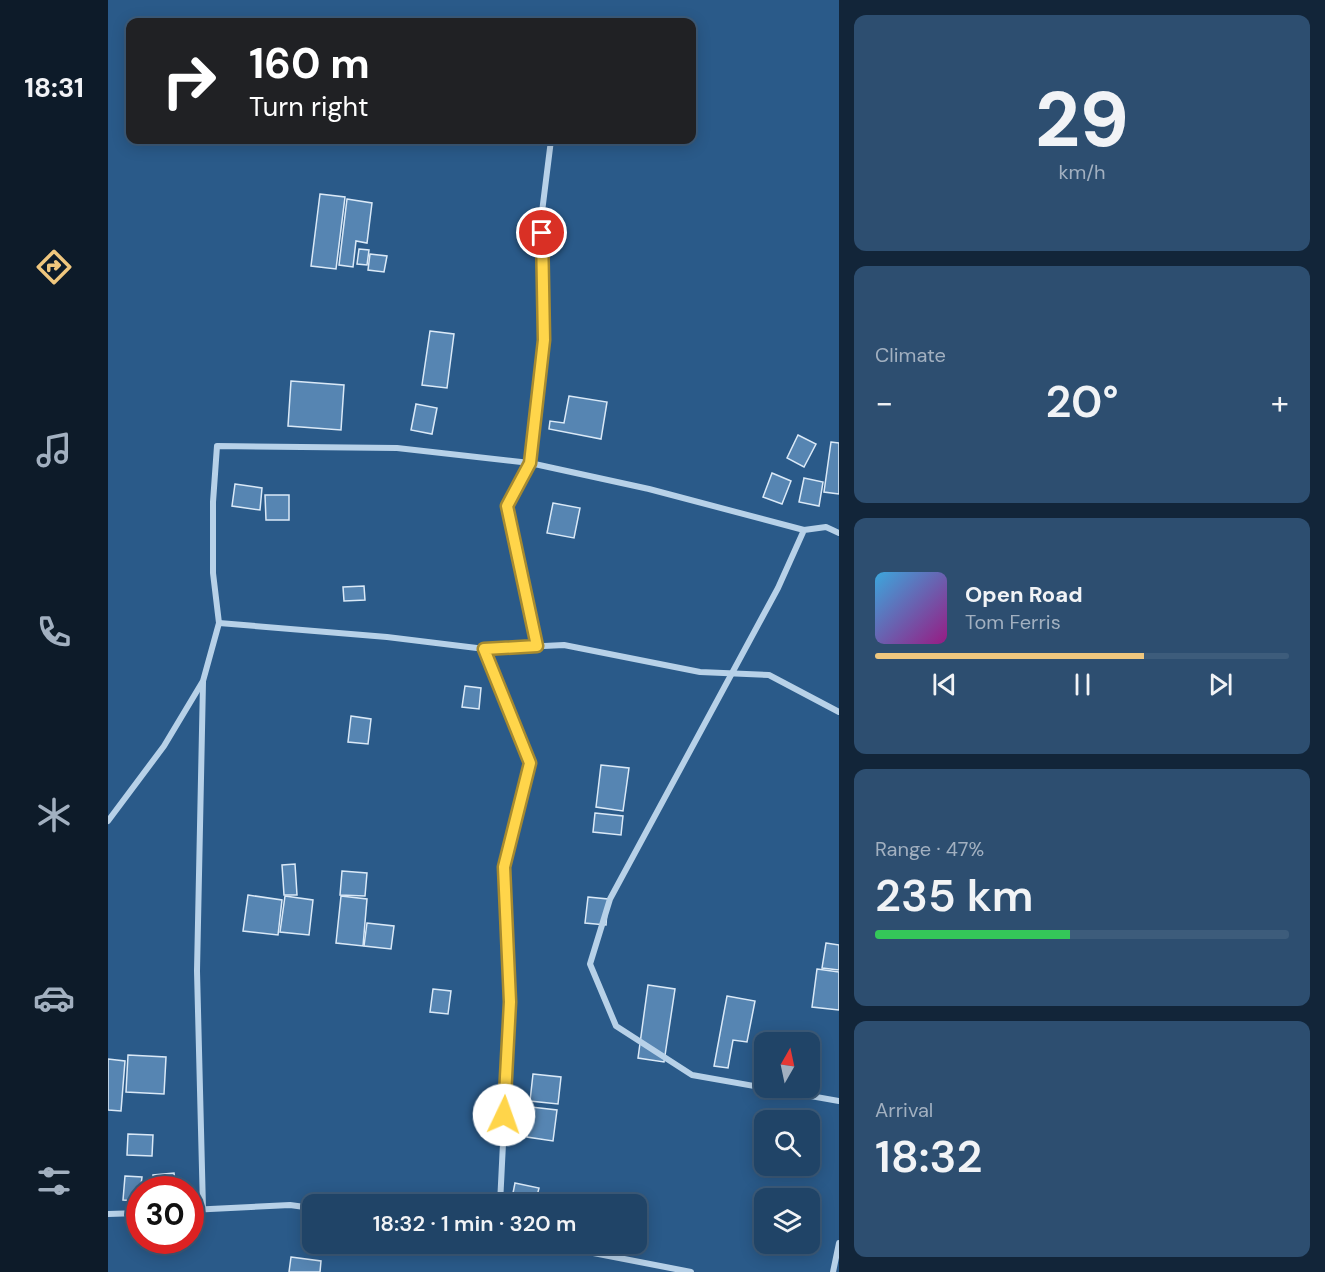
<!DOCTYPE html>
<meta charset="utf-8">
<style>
body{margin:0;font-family:"DM Sans",sans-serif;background:#2d4e70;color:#f1f3f6;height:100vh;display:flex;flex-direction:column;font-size:22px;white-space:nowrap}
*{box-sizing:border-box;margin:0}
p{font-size:20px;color:#a2b0c0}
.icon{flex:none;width:33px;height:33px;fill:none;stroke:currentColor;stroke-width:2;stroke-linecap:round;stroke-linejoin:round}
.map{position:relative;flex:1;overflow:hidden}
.details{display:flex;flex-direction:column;gap:15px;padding:15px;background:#122539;width:486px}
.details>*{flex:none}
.hud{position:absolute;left:18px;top:18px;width:570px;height:126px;border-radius:12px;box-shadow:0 3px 15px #0003,0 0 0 2px #3d5c7b;background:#202124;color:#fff;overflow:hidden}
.needle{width:39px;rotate:9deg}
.buttons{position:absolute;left:646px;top:1032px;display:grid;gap:12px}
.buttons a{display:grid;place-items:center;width:66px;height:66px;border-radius:12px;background:#204467;box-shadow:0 3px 15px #0003,0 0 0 2px #3d5c7b;font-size:30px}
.speed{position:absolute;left:18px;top:1176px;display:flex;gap:12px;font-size:30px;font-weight:700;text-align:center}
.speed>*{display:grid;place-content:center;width:78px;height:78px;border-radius:50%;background:#204467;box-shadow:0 3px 15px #0003,0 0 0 2px #3d5c7b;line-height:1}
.speed .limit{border:9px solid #d22;background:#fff;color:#111}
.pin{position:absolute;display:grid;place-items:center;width:51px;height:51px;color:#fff;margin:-26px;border:3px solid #fff;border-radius:50%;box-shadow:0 2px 6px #0007}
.me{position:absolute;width:66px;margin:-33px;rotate:3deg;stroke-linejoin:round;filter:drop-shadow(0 0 4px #0008)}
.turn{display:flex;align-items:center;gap:21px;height:126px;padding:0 24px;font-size:27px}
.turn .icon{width:78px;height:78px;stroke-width:2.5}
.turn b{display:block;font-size:42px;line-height:51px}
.big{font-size:45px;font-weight:600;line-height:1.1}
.details .card{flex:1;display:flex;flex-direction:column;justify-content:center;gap:9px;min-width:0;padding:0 21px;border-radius:12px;background:#2d4e70}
.details .dial{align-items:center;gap:0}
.dial b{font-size:78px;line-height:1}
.song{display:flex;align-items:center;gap:18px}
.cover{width:72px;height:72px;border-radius:9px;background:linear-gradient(135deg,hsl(200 70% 55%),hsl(310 70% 35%))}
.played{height:6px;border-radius:3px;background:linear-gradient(90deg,#efc77e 65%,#3d5c7b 65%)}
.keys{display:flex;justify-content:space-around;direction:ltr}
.heat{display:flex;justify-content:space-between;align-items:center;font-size:33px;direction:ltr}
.charge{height:9px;border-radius:4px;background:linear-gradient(90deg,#34c759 47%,#3d5c7b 0)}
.trip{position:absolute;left:194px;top:1194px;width:345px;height:60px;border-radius:12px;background:#204467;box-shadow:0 3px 15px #0003,0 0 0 2px #3d5c7b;font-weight:600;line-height:60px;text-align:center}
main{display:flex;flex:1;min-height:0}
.tab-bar{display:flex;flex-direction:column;width:108px;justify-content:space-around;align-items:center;background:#0d1b29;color:#a2b0c0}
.tab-bar .icon{width:42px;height:42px}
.tab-bar .active{color:#efc77e}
.tab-bar b{font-size:27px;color:#f1f3f6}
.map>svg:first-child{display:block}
.building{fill:#5685b2;stroke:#dae9f7;stroke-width:1.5}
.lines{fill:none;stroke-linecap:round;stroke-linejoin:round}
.minor{stroke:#b7d1e8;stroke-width:6}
.route-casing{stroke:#a68a30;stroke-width:15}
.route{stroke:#ffd54a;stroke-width:10}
</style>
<main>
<nav class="tab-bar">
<b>18:31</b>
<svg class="icon active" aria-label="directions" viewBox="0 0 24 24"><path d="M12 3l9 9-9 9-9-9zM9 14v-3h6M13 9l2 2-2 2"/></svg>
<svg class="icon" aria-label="music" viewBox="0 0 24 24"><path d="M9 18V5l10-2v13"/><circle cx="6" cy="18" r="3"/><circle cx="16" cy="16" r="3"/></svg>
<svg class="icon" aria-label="phone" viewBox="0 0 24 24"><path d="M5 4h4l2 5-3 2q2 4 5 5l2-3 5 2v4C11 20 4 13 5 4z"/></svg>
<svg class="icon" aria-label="climate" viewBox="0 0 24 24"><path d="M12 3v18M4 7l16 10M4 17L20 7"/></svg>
<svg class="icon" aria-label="car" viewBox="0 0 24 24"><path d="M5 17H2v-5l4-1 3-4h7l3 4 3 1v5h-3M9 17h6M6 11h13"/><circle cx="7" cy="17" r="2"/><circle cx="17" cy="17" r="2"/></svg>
<svg class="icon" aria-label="filters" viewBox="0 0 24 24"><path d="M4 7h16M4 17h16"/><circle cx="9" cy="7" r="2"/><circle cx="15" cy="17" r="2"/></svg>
</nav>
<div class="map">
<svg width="731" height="1272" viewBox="0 0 731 1272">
<rect width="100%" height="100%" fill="#2a5a89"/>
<g class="building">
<path d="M212,194L237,197L228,269L203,266Z"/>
<path d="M239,199L264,203L259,243L248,241L245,267L231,265Z"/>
<path d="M251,249L261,250L259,265L249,264Z"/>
<path d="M262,254L279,256L276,272L260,270Z"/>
<path d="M322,331L346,334L339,388L314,385Z"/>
<path d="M183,381L236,385L233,430L180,426Z"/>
<path d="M461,396L499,402L493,439L441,429L442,421L456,423Z"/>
<path d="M308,404L329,408L324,434L303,430Z"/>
<path d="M690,435L708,444L696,467L679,458Z"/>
<path d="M723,442L731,443V494L716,492Z"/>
<path d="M664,473L683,481L674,504L655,497Z"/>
<path d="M696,478L715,482L711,506L691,502Z"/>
<path d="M127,484L154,488L152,510L124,506Z"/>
<path d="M157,495H181V520H158Z"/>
<path d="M445,503L472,508L466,538L439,533Z"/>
<path d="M256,586L257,600L236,601L235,587Z"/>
<path d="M357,686L373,688L371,709L354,707Z"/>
<path d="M243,716L263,719L260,744L240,742Z"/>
<path d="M493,765L521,768L515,811L488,807Z"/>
<path d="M487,813L515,816L513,835L485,832Z"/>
<path d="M187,864L189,895H176L174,865Z"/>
<path d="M234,871L259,873L257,896L232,895Z"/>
<path d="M140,895L174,900L170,935L135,931Z"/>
<path d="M177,896L205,900L201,935L172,932Z"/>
<path d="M233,896L259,899L255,946L228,943Z"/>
<path d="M480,897L500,899L498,925L477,923Z"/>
<path d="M259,923L286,926L283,949L256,946Z"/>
<path d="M718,943L731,945V970L714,968Z"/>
<path d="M709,969L731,972V1010L704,1007Z"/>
<path d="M540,985L567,989L556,1062L530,1058Z"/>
<path d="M325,989L343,991L340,1014L322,1012Z"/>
<path d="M619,996L647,1001L639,1042L625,1040L620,1068L606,1066Z"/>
<path d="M20,1055L58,1057L56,1094L18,1092Z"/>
<path d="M0,1059L17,1061L13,1111L0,1110Z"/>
<path d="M425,1074L453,1077L450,1104L422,1101Z"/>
<path d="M423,1107L449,1110L445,1141L419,1137Z"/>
<path d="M20,1134L45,1135L44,1156L19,1155Z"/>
<path d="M66,1173L68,1190H46L45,1175Z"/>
<path d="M17,1176L34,1177L31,1201L15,1200Z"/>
<path d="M407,1183L431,1188L427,1204L403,1203Z"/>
<path d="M183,1257L213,1261L212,1272H181Z"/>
</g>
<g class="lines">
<g class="minor">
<path d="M731,533L718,527L696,530L670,588L502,899L482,964L508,1026L584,1075L731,1101"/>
<path d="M111,623L279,637L377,649L456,645L592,672L661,675L731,712"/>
<path d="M429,646L399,506L422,463L436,340L434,212L443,140"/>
<path d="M377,649L422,763L396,867L402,1002L392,1204"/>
<path d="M95,682L89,971L95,1209"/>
<path d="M0,821L56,746L95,681L111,623L105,573V502L109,446L289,448L422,463L541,489L696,530"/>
<path d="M82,1210L182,1205L204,1208"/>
<path d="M0,1214L32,1213"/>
<path d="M439,1244L583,1272"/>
<path d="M725,1272L731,1243"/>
</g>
</g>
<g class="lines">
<g class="route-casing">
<path id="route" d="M396,1115L402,1002L396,867L422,763L376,649L429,646L399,506L422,463L436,340L434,233"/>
</g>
<use href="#route" class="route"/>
</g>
</svg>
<div class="buttons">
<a><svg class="needle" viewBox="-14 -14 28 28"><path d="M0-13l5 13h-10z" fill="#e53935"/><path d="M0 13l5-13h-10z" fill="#a2b0c0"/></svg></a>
<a><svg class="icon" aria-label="search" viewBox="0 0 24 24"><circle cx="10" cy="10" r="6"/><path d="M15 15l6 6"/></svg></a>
<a><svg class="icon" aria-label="layers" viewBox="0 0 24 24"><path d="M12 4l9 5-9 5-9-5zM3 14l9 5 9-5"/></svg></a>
</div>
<div class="speed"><div class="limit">30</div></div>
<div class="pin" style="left:434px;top:233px;background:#d93025"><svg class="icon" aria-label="arrive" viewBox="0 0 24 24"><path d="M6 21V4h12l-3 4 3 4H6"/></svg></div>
<svg class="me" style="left:396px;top:1115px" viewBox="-20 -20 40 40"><circle r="19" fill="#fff"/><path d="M0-13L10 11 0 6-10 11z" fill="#ffd54a"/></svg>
<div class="trip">18:32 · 1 min · 320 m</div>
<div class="hud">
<div class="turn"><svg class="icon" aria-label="right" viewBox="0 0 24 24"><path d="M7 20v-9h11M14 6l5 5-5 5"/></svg><div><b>160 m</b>Turn right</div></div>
</div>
</div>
<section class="details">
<div class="card dial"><b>29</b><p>km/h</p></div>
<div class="card"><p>Climate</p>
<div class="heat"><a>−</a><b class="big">20°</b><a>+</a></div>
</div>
<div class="card">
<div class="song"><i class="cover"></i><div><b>Open Road</b><p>Tom Ferris</p></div></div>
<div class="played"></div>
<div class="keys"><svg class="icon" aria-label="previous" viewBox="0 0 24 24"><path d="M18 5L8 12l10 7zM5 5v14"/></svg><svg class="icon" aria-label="pause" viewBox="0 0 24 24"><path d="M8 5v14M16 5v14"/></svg><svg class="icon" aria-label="next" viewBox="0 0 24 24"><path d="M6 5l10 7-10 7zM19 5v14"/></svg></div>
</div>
<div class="card"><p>Range · 47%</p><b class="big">235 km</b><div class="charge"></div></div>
<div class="card"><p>Arrival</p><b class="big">18:32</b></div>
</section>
</main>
